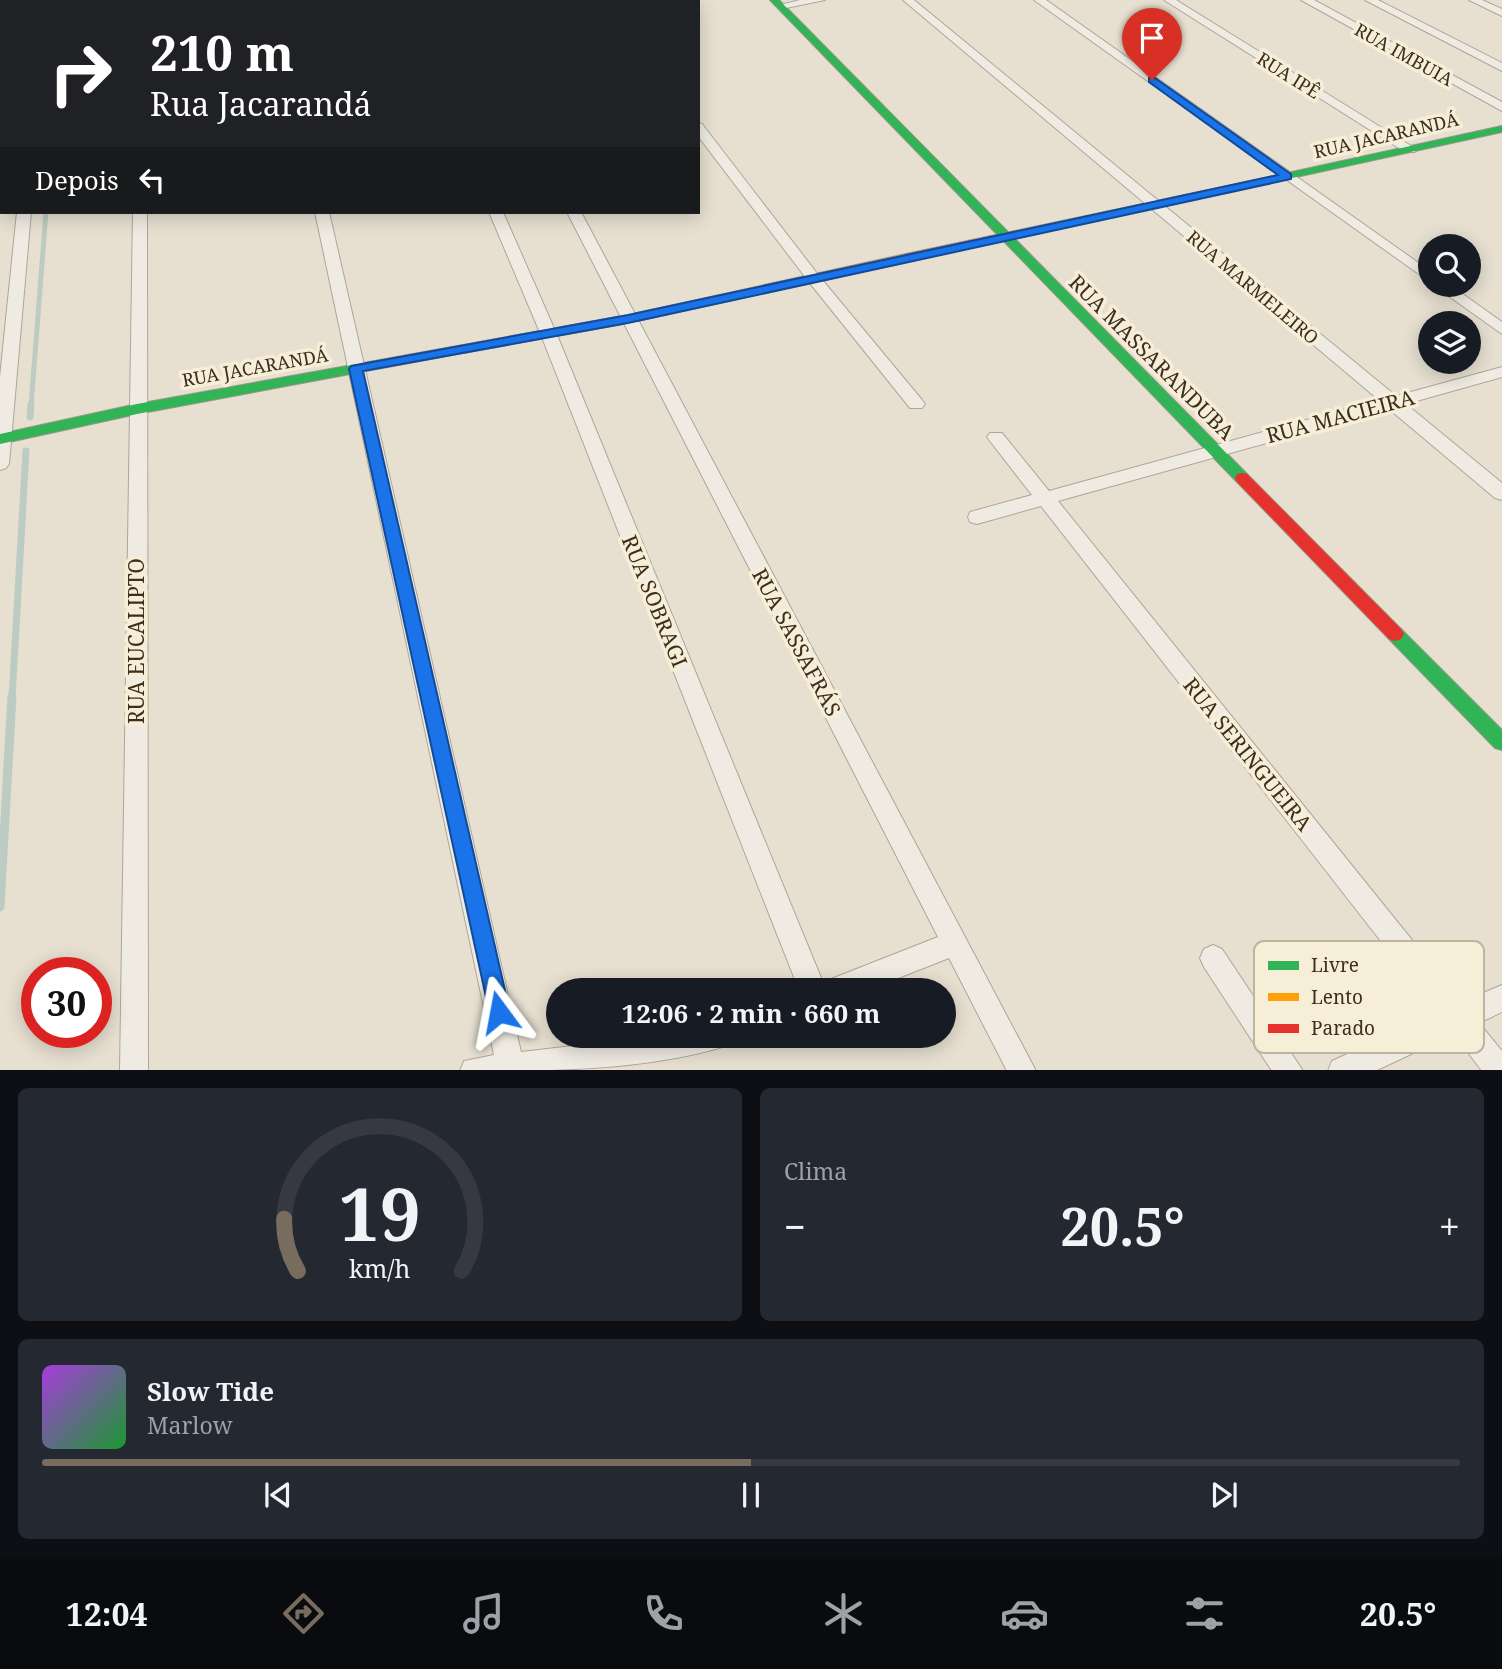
<!DOCTYPE html>
<html lang="pt">
<meta charset="utf-8">
<style>
body{margin:0;font-family:"Noto Serif",serif;background:#242831;color:#f1f3f6;height:100vh;display:flex;flex-direction:column;font-size:26px;white-space:nowrap}
*{box-sizing:border-box;margin:0}
p{font-size:23px;color:#9ea1a6}
.icon{flex:none;width:38px;height:38px;fill:none;stroke:currentColor;stroke-width:2;stroke-linecap:round;stroke-linejoin:round}
.map{position:relative;height:1070px;overflow:hidden}
.panel{display:flex;flex-direction:column;gap:18px;padding:18px;background:#0d0f14;flex:1}
.panel>*{flex:none}
.hud{position:absolute;left:0px;top:0px;width:700px;height:214px;box-shadow:0 4px 18px #0003;background:#202124;color:#fff;overflow:hidden}
.controls{position:absolute;left:1418px;top:234px;display:grid;gap:14px}
.controls a{display:grid;place-items:center;width:63px;height:63px;border-radius:50%;background:#171b24;box-shadow:0 4px 18px #0003;font-size:35px}
.speed{position:absolute;left:21px;top:957px;display:flex;gap:14px;font-size:35px;font-weight:700;text-align:center}
.speed>*{display:grid;place-content:center;width:91px;height:91px;border-radius:50%;background:#171b24;box-shadow:0 4px 18px #0003;line-height:1}
.speed .limit{border:10px solid #d22;background:#fff;color:#111}
.pin{position:absolute;display:grid;place-items:center;width:60px;height:60px;color:#fff;margin:-72px -30px;border-radius:50% 50% 50% 0;rotate:-45deg;box-shadow:0 0 7px #0007}
.pin .icon{rotate:45deg}
.me{position:absolute;width:77px;margin:-38px;rotate:347deg;stroke-linejoin:round;filter:drop-shadow(0 0 5px #0008)}
.turn{display:flex;align-items:center;gap:24px;height:147px;padding:0 35px;font-size:32px}
.turn .icon{width:91px;height:91px;stroke-width:2.5}
.turn b{display:block;font-size:49px;line-height:60px}
.then{display:flex;align-items:center;height:66px;padding:0 35px;background:#0003;gap:14px;font-size:26px}
.big{font-size:52px;font-weight:700;line-height:1.1}
.panel .tile{flex:1;display:flex;flex-direction:column;justify-content:center;gap:10px;min-width:0;padding:0 24px;border-radius:10px;background:#242831}
.panel .dial{align-items:center;gap:0}
.dial svg{height:182px;overflow:visible;fill:none;stroke:#363941;stroke-width:7;stroke-linecap:round;text-anchor:middle}
.dial text{fill:#f1f3f6;stroke:none}
.song{display:flex;align-items:center;gap:21px}
.cover{width:84px;height:84px;border-radius:10px;background:linear-gradient(135deg,hsl(280 70% 55%),hsl(130 70% 35%))}
.played{height:7px;border-radius:4px;background:linear-gradient(90deg,#786c5e 50%,#363941 50%)}
.keys{display:flex;justify-content:space-around;direction:ltr}
.heat{display:flex;justify-content:space-between;align-items:center;font-size:38px;direction:ltr}
.panel .tiles{flex:1;display:grid;gap:18px;grid-template-columns:1fr 1fr}
.tile:last-child{grid-column:span 2}
.trip{position:absolute;left:546px;top:978px;width:410px;height:70px;border-radius:35px;background:#171b24;box-shadow:0 4px 18px #0003;font-weight:700;line-height:70px;text-align:center}
.tabs{display:flex;height:112px;justify-content:space-around;align-items:center;background:#090b0e;color:#9ea1a6}
.tabs .icon{width:49px;height:49px}
.tabs .current{color:#786c5e}
.tabs b{font-size:32px;color:#f1f3f6}
.map>svg:first-child{display:block}
.lines{fill:none;stroke-linecap:round;stroke-linejoin:round}
.stream-far2{stroke:#bcccc2;stroke-width:5}
.stream-far1{stroke:#bcccc2;stroke-width:7}
.stream{stroke:#bcccc2;stroke-width:9}
.street-casing{stroke:#ada599;stroke-width:2}
.fast-casing{stroke:#9c958a;stroke-width:2}
.slow-casing{stroke:#9c958a;stroke-width:2}
.jam-casing{stroke:#9c958a;stroke-width:2}
.street{fill:#efebe3;fill-rule:evenodd}
.fast{fill:#30b455;fill-rule:evenodd}
.slow{fill:#ff9f0a;fill-rule:evenodd}
.jam{fill:#e5322d;fill-rule:evenodd}
.route{fill:#1a73e8;stroke:#114b97;stroke-width:2}
.labels{text-anchor:middle;dominant-baseline:central;stroke-width:7;stroke-linejoin:round;paint-order:stroke}
.far-street-label{font-size:18px;fill:#3d2e20;stroke:#f7eed8}
.street-label{font-size:21px;fill:#3d2e20;stroke:#f7eed8}
.key{fill:#f7eed8;stroke:#bfb4a1;stroke-width:2}
.key-label{font-size:19px;fill:#3d2e20}
</style>
<div class="map">
<svg width="1502" height="1071" viewBox="0 0 1502 1071">
<rect width="100%" height="100%" fill="#e7e0d1"/>
<g class="lines">
<path class="stream-far2" d="M31,406L46,212"/>
<g class="stream-far1">
<path d="M30,417L31,404"/>
<path d="M12,698L26,451"/>
</g>
<path class="stream" d="M0,907L12,696"/>
<g class="street-casing">
<g id="street">
<rect x="136" y="0" width="10" height="2"/>
<rect x="275" y="0" width="10" height="2"/>
<rect x="378" y="0" width="10" height="2"/>
<path d="M462,0H472L473,2H463Z"/>
<path d="M520,0H530L531,2H521Z"/>
<path d="M598,0H608L609,2H599Z"/>
<path d="M800,0H825L781,9L776,6Z"/>
<path d="M903,0H914L1396,396L1502,367V377L1406,404L1502,483V500L1495,498L1389,409L1058,501L1462,1002L1502,985V1012L1479,1023L1502,1051V1071H1482L1454,1034L1375,1071H1328L1332,1061L1437,1013L1041,506L977,524L970,522L968,517L970,512L1032,495L990,441L987,437L990,433H1002L1049,491L1379,400Z"/>
<path d="M1034,0H1046L1430,271V282Z"/>
<path d="M1164,0H1176L1416,149L1415,152H1405Z"/>
<path d="M1301,0H1314L1502,102V111Z"/>
<path d="M1365,0H1378L1502,63V71Z"/>
<path d="M1469,0H1482L1502,9V16Z"/>
<path d="M698,123L702,124L819,276L922,400L925,404L922,408H910L809,282L698,136Z"/>
<rect x="0" y="187" width="2" height="8"/>
<path d="M17,212H31L9,464L6,468L0,470V377Z"/>
<path d="M133,212H147L148,1071H120Z"/>
<path d="M315,212H329L521,1052L659,1036H730L726,1046C643,1071 547,1071 460,1071L464,1061L494,1055Z"/>
<path d="M489,212H503L557,335L824,985L826,981L938,937L567,212H581L1036,1071H1007L949,958L868,990H799L541,335Z"/>
<path d="M1433,285H1450L1502,322V334Z"/>
<path d="M1213,945L1222,949L1303,1071H1272L1204,967L1200,958L1204,949Z"/>
</g>
</g>
<g class="fast-casing">
<g id="fast">
<path d="M46,0H58L44,2Z"/>
<path d="M770,0H779L1247,474L1249,478L1247,482H1237Z"/>
<rect x="0" y="12" width="2" height="6"/>
<path d="M1502,126V132L1232,191L1226,188L1232,185Z"/>
<path d="M463,345L468,346V352L137,414L0,444V434L137,404Z"/>
<path d="M1395,627L1401,629L1502,730V750L1495,748L1389,639L1386,634L1389,629Z"/>
</g>
</g>
<g class="slow-casing">
<path id="slow" d="M906,254L912,258L910,261L628,323L463,353L456,349L463,345L628,315Z"/>
</g>
<g class="jam-casing">
<g id="jam">
<path d="M1232,185L1236,186V190L906,262L900,258L906,254Z"/>
<path d="M1242,473L1247,474L1401,629L1404,634L1401,639L1395,641L1389,639L1237,482L1235,478L1237,474Z"/>
</g>
</g>
<use href="#street" class="street"/>
<use href="#fast" class="fast"/>
<use href="#slow" class="slow"/>
<use href="#jam" class="jam"/>
</g>
<path class="route" d="M1149,78H1155L1291,174V179L628,323L363,371L510,1012L507,1020L499,1023L491,1020L349,369L351,366L628,315L1278,175L1149,82Z"/>
<g class="labels">
<g class="far-street-label">
<text transform="translate(1404 54) rotate(29)">RUA IMBUIA</text>
<text transform="translate(1289 75) rotate(32)">RUA IPÊ</text>
<text transform="translate(1386 135) rotate(-13)">RUA JACARANDÁ</text>
<text transform="translate(1253 287) rotate(40)">RUA MARMELEIRO</text>
<text transform="translate(255 367) rotate(-10)">RUA JACARANDÁ</text>
</g>
<g class="street-label">
<text transform="translate(1152 357) rotate(45)">RUA MASSARANDUBA</text>
<text transform="translate(1340 416) rotate(-15)">RUA MACIEIRA</text>
<text transform="translate(655 601) rotate(68)">RUA SOBRAGI</text>
<text transform="translate(136 641) rotate(-90)">RUA EUCALIPTO</text>
<text transform="translate(797 642) rotate(62)">RUA SASSAFRÁS</text>
<text transform="translate(1248 754) rotate(51)">RUA SERINGUEIRA</text>
</g>
</g>
<rect x="1254" y="941" width="230" height="112" rx="10" class="key"/>
<rect x="1268" y="961" width="31" height="9" fill="#30b455"/>
<rect x="1268" y="993" width="31" height="8" fill="#ff9f0a"/>
<rect x="1268" y="1024" width="31" height="9" fill="#e5322d"/>
<g class="key-label">
<text x="1311" y="972">Livre</text>
<text x="1311" y="1004">Lento</text>
<text x="1311" y="1035">Parado</text>
</g>
</svg>
<div class="controls">
<a><svg class="icon" aria-label="search" viewBox="0 0 24 24"><circle cx="10" cy="10" r="6"/><path d="M15 15l6 6"/></svg></a>
<a><svg class="icon" aria-label="layers" viewBox="0 0 24 24"><path d="M12 4l9 5-9 5-9-5zM3 14l9 5 9-5"/></svg></a>
</div>
<div class="speed"><div class="limit">30</div></div>
<div class="pin" style="left:1152px;top:80px;background:#d93025"><svg class="icon" aria-label="arrive" viewBox="0 0 24 24"><path d="M6 21V4h12l-3 4 3 4H6"/></svg></div>
<svg class="me" style="left:499px;top:1012px" viewBox="-20 -20 40 40"><path d="M0-17L14 15 0 8-14 15z" fill="#1a73e8" stroke="#fff" stroke-width="4"/></svg>
<div class="trip">12:06 · 2 min · 660 m</div>
<div class="hud">
<div class="turn"><svg class="icon" aria-label="right" viewBox="0 0 24 24"><path d="M7 20v-9h11M14 6l5 5-5 5"/></svg><div><b>210 m</b>Rua Jacarandá</div></div>
<div class="then">Depois<svg class="icon" aria-label="left" viewBox="0 0 24 24"><path d="M17 20v-9H6M10 6l-5 5 5 5"/></svg></div>
</div>
</div>
<section class="panel">
<div class="tiles">
<div class="tile dial"><svg viewBox="0 0 100 80">
<path d="M14 69A42 42 0 1 1 86 69"/>
<path d="M14 69A42 42 0 0 1 8 46" stroke="#786c5e"/>
<text x="50" y="56" font-size="32" font-weight="700">19</text>
<text x="50" y="72" font-size="11">km/h</text>
</svg></div>
<div class="tile"><p>Clima</p>
<div class="heat"><a>−</a><b class="big">20.5°</b><a>+</a></div>
</div>
<div class="tile">
<div class="song"><i class="cover"></i><div><b>Slow Tide</b><p>Marlow</p></div></div>
<div class="played"></div>
<div class="keys"><svg class="icon" aria-label="previous" viewBox="0 0 24 24"><path d="M18 5L8 12l10 7zM5 5v14"/></svg><svg class="icon" aria-label="pause" viewBox="0 0 24 24"><path d="M8 5v14M16 5v14"/></svg><svg class="icon" aria-label="next" viewBox="0 0 24 24"><path d="M6 5l10 7-10 7zM19 5v14"/></svg></div>
</div>
</div>
</section>
<nav class="tabs">
<b>12:04</b>
<svg class="icon current" aria-label="directions" viewBox="0 0 24 24"><path d="M12 3l9 9-9 9-9-9zM9 14v-3h6M13 9l2 2-2 2"/></svg>
<svg class="icon" aria-label="music" viewBox="0 0 24 24"><path d="M9 18V5l10-2v13"/><circle cx="6" cy="18" r="3"/><circle cx="16" cy="16" r="3"/></svg>
<svg class="icon" aria-label="phone" viewBox="0 0 24 24"><path d="M5 4h4l2 5-3 2q2 4 5 5l2-3 5 2v4C11 20 4 13 5 4z"/></svg>
<svg class="icon" aria-label="climate" viewBox="0 0 24 24"><path d="M12 3v18M4 7l16 10M4 17L20 7"/></svg>
<svg class="icon" aria-label="car" viewBox="0 0 24 24"><path d="M5 17H2v-5l4-1 3-4h7l3 4 3 1v5h-3M9 17h6M6 11h13"/><circle cx="7" cy="17" r="2"/><circle cx="17" cy="17" r="2"/></svg>
<svg class="icon" aria-label="filters" viewBox="0 0 24 24"><path d="M4 7h16M4 17h16"/><circle cx="9" cy="7" r="2"/><circle cx="15" cy="17" r="2"/></svg>
<b>20.5°</b>
</nav>
